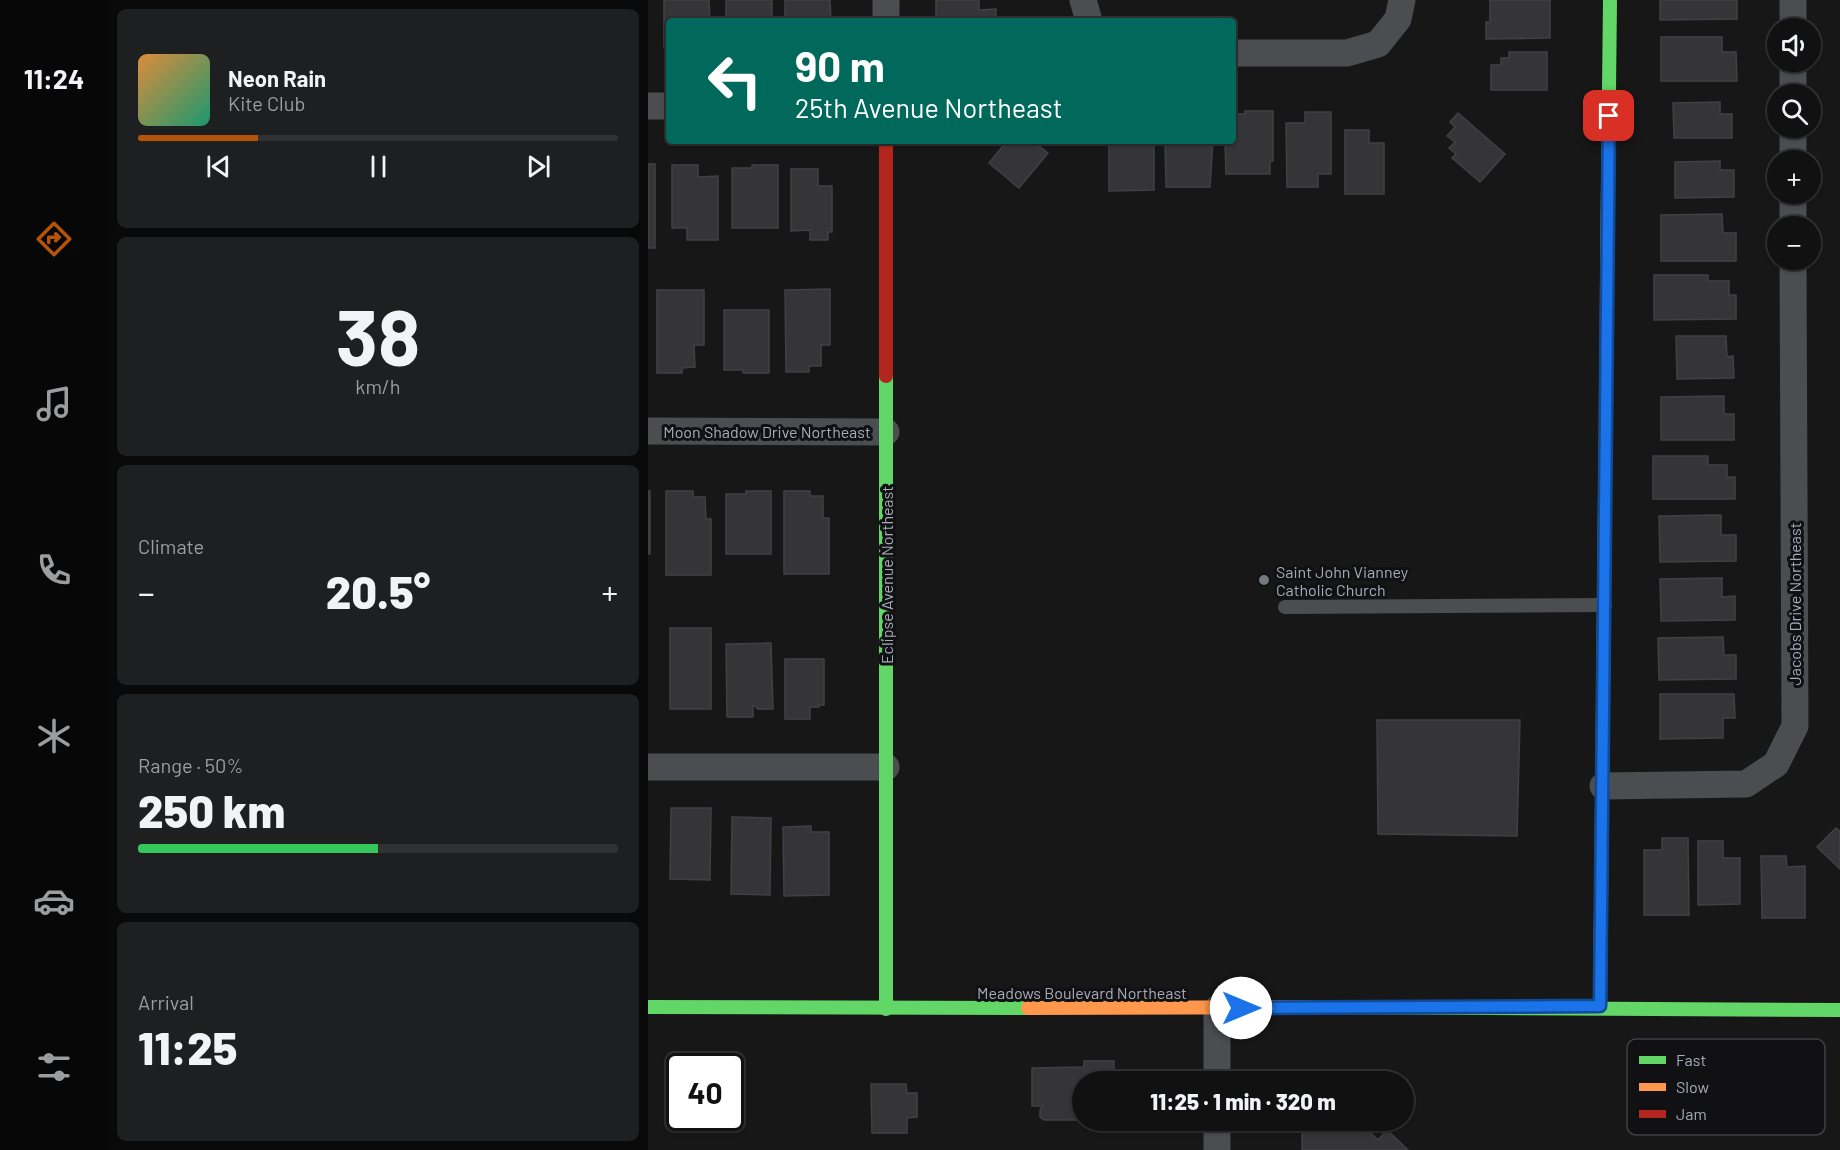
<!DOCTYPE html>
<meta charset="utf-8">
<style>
body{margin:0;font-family:Barlow,sans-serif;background:#1e1f20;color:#f1f3f6;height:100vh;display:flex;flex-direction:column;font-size:22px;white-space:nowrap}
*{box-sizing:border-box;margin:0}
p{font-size:20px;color:#9c9d9f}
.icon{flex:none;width:33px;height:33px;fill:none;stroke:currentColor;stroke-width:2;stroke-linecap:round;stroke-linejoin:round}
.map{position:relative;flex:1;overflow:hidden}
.panel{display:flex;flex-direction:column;gap:9px;padding:9px;background:#09090a;width:540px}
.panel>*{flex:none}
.guide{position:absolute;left:18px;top:18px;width:570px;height:126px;border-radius:6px;box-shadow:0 2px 4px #0004,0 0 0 2px #303132;background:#00695c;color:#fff;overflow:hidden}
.controls{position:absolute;left:1119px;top:18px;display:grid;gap:12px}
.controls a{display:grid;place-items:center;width:54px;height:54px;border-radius:50%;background:#111112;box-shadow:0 2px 4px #0004,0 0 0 2px #303132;font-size:30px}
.speed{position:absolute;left:18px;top:1053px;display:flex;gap:12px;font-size:30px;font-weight:700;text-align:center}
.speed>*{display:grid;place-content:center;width:78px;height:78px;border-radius:50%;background:#111112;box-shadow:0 2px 4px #0004,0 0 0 2px #303132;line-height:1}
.speed .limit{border:3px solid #111;border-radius:9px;background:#fff;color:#111}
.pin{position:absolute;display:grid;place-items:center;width:51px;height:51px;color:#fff;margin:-26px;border-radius:12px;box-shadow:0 3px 9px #0006}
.me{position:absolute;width:66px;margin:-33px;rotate:90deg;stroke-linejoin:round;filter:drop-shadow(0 0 4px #0008)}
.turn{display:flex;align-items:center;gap:21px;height:126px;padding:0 30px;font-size:27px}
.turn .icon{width:78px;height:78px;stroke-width:2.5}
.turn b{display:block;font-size:42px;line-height:51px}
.big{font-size:45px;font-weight:800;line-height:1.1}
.panel .widget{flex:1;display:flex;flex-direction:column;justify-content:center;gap:9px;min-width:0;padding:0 21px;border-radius:9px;background:#1e1f20}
.panel .dial{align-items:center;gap:0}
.dial b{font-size:78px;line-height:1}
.song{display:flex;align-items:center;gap:18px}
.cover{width:72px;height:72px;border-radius:9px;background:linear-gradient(135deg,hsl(30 70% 55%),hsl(160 70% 35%))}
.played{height:6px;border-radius:3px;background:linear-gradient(90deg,#b45309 25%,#303132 25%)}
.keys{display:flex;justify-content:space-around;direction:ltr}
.heat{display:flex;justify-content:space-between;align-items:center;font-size:33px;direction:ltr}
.charge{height:9px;border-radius:4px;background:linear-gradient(90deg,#34c759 50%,#303132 0)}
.trip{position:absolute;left:424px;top:1071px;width:342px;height:60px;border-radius:30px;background:#111112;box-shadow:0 2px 4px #0004,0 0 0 2px #303132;font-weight:800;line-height:60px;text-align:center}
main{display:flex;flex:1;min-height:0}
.menu{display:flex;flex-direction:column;width:108px;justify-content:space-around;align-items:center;background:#070707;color:#9c9d9f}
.menu .icon{width:42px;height:42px}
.menu .selected{color:#b45309}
.menu b{font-size:27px;color:#f1f3f6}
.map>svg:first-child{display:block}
.building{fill:#353537;stroke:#404144;stroke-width:1.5}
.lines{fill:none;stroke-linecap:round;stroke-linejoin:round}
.lane{stroke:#4b4d51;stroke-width:14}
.street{stroke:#4b4d51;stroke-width:27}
.fast{stroke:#63d668;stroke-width:14}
.slow{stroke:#ff974d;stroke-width:14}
.jam{stroke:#b3261e;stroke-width:14}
.route-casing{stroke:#114b97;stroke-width:15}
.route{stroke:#1a73e8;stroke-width:10}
.poi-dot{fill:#757881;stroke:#111114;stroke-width:2}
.labels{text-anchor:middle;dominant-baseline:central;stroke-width:6;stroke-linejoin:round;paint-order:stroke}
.street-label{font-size:16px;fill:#a8acb9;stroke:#111114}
.poi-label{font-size:16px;fill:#a8acb9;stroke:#111114;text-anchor:start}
.key{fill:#111114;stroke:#3e4046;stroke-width:1.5}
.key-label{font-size:16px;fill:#a8acb9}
</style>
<main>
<nav class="menu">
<b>11:24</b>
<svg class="icon selected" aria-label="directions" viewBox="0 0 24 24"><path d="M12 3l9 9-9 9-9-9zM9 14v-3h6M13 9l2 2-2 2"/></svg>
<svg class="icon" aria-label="music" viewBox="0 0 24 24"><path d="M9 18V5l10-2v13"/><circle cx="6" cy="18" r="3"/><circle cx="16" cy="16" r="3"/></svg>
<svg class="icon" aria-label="phone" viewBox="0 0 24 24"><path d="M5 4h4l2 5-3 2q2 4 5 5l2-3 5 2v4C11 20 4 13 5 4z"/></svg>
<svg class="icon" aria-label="climate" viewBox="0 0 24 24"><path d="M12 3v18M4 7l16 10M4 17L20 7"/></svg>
<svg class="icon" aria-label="car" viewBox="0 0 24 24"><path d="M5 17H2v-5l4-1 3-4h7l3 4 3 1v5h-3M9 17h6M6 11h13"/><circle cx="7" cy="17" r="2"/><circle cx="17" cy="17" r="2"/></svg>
<svg class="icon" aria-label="filters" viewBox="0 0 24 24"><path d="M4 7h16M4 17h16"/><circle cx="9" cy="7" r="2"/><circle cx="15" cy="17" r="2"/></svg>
</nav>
<section class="panel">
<div class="widget">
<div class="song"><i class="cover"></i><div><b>Neon Rain</b><p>Kite Club</p></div></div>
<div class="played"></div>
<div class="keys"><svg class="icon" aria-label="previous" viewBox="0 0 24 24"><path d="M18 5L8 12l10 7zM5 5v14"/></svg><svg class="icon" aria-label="pause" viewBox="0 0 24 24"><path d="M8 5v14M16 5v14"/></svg><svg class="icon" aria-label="next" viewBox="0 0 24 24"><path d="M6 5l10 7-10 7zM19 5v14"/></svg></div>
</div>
<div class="widget dial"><b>38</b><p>km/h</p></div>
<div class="widget"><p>Climate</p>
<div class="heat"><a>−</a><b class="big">20.5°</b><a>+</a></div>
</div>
<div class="widget"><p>Range · 50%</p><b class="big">250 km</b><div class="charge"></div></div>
<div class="widget"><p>Arrival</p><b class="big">11:25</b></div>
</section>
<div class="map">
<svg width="1192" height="1150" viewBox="0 0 1192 1150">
<rect width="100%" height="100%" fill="#171718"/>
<g class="building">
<path d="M16,0H61L62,21H21V47H16Z"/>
<rect x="78" y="0" width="46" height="21"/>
<path d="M137,0H182L183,21H137Z"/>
<path d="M288,0H331V10L348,9V21H288Z"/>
<path d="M842,0H902V38L838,39V22H842Z"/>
<path d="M1012,0H1089V19L1012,20Z"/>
<path d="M1013,37H1074V52H1088L1089,81H1013Z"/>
<path d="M861,52H899V90H843V65H853V58H861Z"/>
<path d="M1072,102V114H1084V138H1026L1025,103Z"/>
<path d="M597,111H625V161H622V174H578L577,141H585V114H597Z"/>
<path d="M657,112H683V174H670V187H639L638,123H657Z"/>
<path d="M810,113L857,154L832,182L804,158L808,154L801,148L807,142L799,136L807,127L802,122Z"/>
<path d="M697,130H721V143H736V194H697Z"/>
<path d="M359,141H393L390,145L400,153L371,188L341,163Z"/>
<path d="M461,141H506V190L461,191Z"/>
<path d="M517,141H565L562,187H518Z"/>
<path d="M1072,161V170H1086V197L1027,198V162Z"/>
<rect x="0" y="164" width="7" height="84"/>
<path d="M24,165H50V177L70,176V240H39V228H24Z"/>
<path d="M104,165H130V228H84V168H104Z"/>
<path d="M143,169H170V186H184V232H180V240H162V230L143,231Z"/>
<path d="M1074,214L1075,233H1088V261H1013V215Z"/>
<path d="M1006,275H1060V281H1081V295H1088V319L1006,320Z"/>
<path d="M182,289V345H173V366H161V372H138L137,290Z"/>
<path d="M9,290H56V345H46L47,367L34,368V373H9Z"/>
<path d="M76,310H121V373H95V370H76Z"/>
<path d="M1028,336H1078L1079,357L1085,356L1086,378L1029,379Z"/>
<path d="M1076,396V414H1086V440H1013V397Z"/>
<path d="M1005,456H1060V465H1079V477H1087V499H1005Z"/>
<rect x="0" y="491" width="2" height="63"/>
<path d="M18,491H45V497H57L58,519H63V575H18Z"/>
<path d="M98,491H123V554H78V494H98Z"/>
<path d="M136,491H162V496H175V518H181V574H136Z"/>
<path d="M1073,515V535H1088V561L1012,562L1011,516Z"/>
<path d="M1074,578V597L1087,596V620L1013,621L1012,579Z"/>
<rect x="22" y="628" width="41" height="81"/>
<path d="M1075,637L1076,655H1088V679L1011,680L1010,638Z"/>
<path d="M123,643L125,709H109L108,706H105V717H79L78,644Z"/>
<path d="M137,659H176V705H171V707H162V719H137Z"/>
<path d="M1012,694H1086L1087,718H1075V738L1012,739Z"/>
<path d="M729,720H872L869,836L730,834Z"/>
<path d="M23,808H63L62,880L22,879Z"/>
<path d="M84,817L123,818L122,895L83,894Z"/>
<path d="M163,826V832H181V895L136,896L135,827Z"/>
<path d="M1188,828L1192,831V869L1169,847Z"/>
<path d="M1014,838H1040L1041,915H996V850H1014Z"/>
<path d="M1050,841H1075V858H1092V904L1050,905Z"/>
<path d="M1113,856H1138L1139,867L1157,866V918H1114Z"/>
<path d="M436,1061H466V1082H435V1120H396L392,1117V1110L395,1106H384V1068L436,1067Z"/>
<path d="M223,1084H258L259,1093H269V1117L259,1118V1133H224Z"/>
<path d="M654,1129H709L715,1134L719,1129L730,1140L739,1130L760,1150H654Z"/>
</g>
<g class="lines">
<path class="lane" d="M637,607L957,605"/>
<g class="street">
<path d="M238,0V21"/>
<path d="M435,0L441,21"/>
<path d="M1145,0V28"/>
<path d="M585,53H699L730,44L750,19L754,0"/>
<path d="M1145,62V94"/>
<path d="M0,106H21"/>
<path d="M1145,128V160"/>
<path d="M1145,194V226"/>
<path d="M0,431L238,432"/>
<path d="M0,767H238"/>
<path d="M955,786L1098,784L1128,764L1147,726L1145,260"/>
<path d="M569,1082V1009"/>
<path d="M569,1150V1120"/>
</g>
<g class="fast">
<path d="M959,273L962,0"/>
<path d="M238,376V1009"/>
<path d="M952,1006L957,499"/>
<path d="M0,1007L380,1008"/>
<path d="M676,1007L1192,1010"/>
</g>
<path class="slow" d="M380,1008L676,1007"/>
<g class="jam">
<path d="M238,141V376"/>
<path d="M957,499L959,273"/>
</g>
</g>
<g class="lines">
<g class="route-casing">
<path id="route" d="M593,1008L952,1006L961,116"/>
</g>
<use href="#route" class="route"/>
</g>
<circle class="poi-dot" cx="616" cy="580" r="6"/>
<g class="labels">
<g class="street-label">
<text x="119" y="431">Moon Shadow Drive Northeast</text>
<text transform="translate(238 575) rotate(-90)">Eclipse Avenue Northeast</text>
<text transform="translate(1146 604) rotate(-90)">Jacobs Drive Northeast</text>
<text x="434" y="992">Meadows Boulevard Northeast</text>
</g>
<g class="poi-label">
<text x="628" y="571">Saint John Vianney<tspan x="628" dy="18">Catholic Church</tspan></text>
</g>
</g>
<rect x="979" y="1039" width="198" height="96" rx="9" class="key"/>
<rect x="991" y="1056" width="27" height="8" fill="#63d668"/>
<rect x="991" y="1083" width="27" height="8" fill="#ff974d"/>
<rect x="991" y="1110" width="27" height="8" fill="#b3261e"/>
<g class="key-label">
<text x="1028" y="1066">Fast</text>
<text x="1028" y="1093">Slow</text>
<text x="1028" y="1120">Jam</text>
</g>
</svg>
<div class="controls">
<a><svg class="icon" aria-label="sound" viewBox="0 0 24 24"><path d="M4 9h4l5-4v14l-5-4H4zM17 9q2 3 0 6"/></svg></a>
<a><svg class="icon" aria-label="search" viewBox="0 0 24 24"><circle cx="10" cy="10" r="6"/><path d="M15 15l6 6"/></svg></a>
<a>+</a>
<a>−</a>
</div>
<div class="speed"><div class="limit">40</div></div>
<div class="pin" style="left:961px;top:116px;background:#d93025"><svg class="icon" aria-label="arrive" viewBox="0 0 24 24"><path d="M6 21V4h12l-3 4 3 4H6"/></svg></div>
<svg class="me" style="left:593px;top:1008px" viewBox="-20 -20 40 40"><circle r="19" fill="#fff"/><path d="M0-13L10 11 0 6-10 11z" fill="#1a73e8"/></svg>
<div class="trip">11:25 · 1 min · 320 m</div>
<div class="guide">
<div class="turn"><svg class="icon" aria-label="left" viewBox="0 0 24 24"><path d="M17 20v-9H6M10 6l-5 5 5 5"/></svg><div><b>90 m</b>25th Avenue Northeast</div></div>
</div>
</div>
</main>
